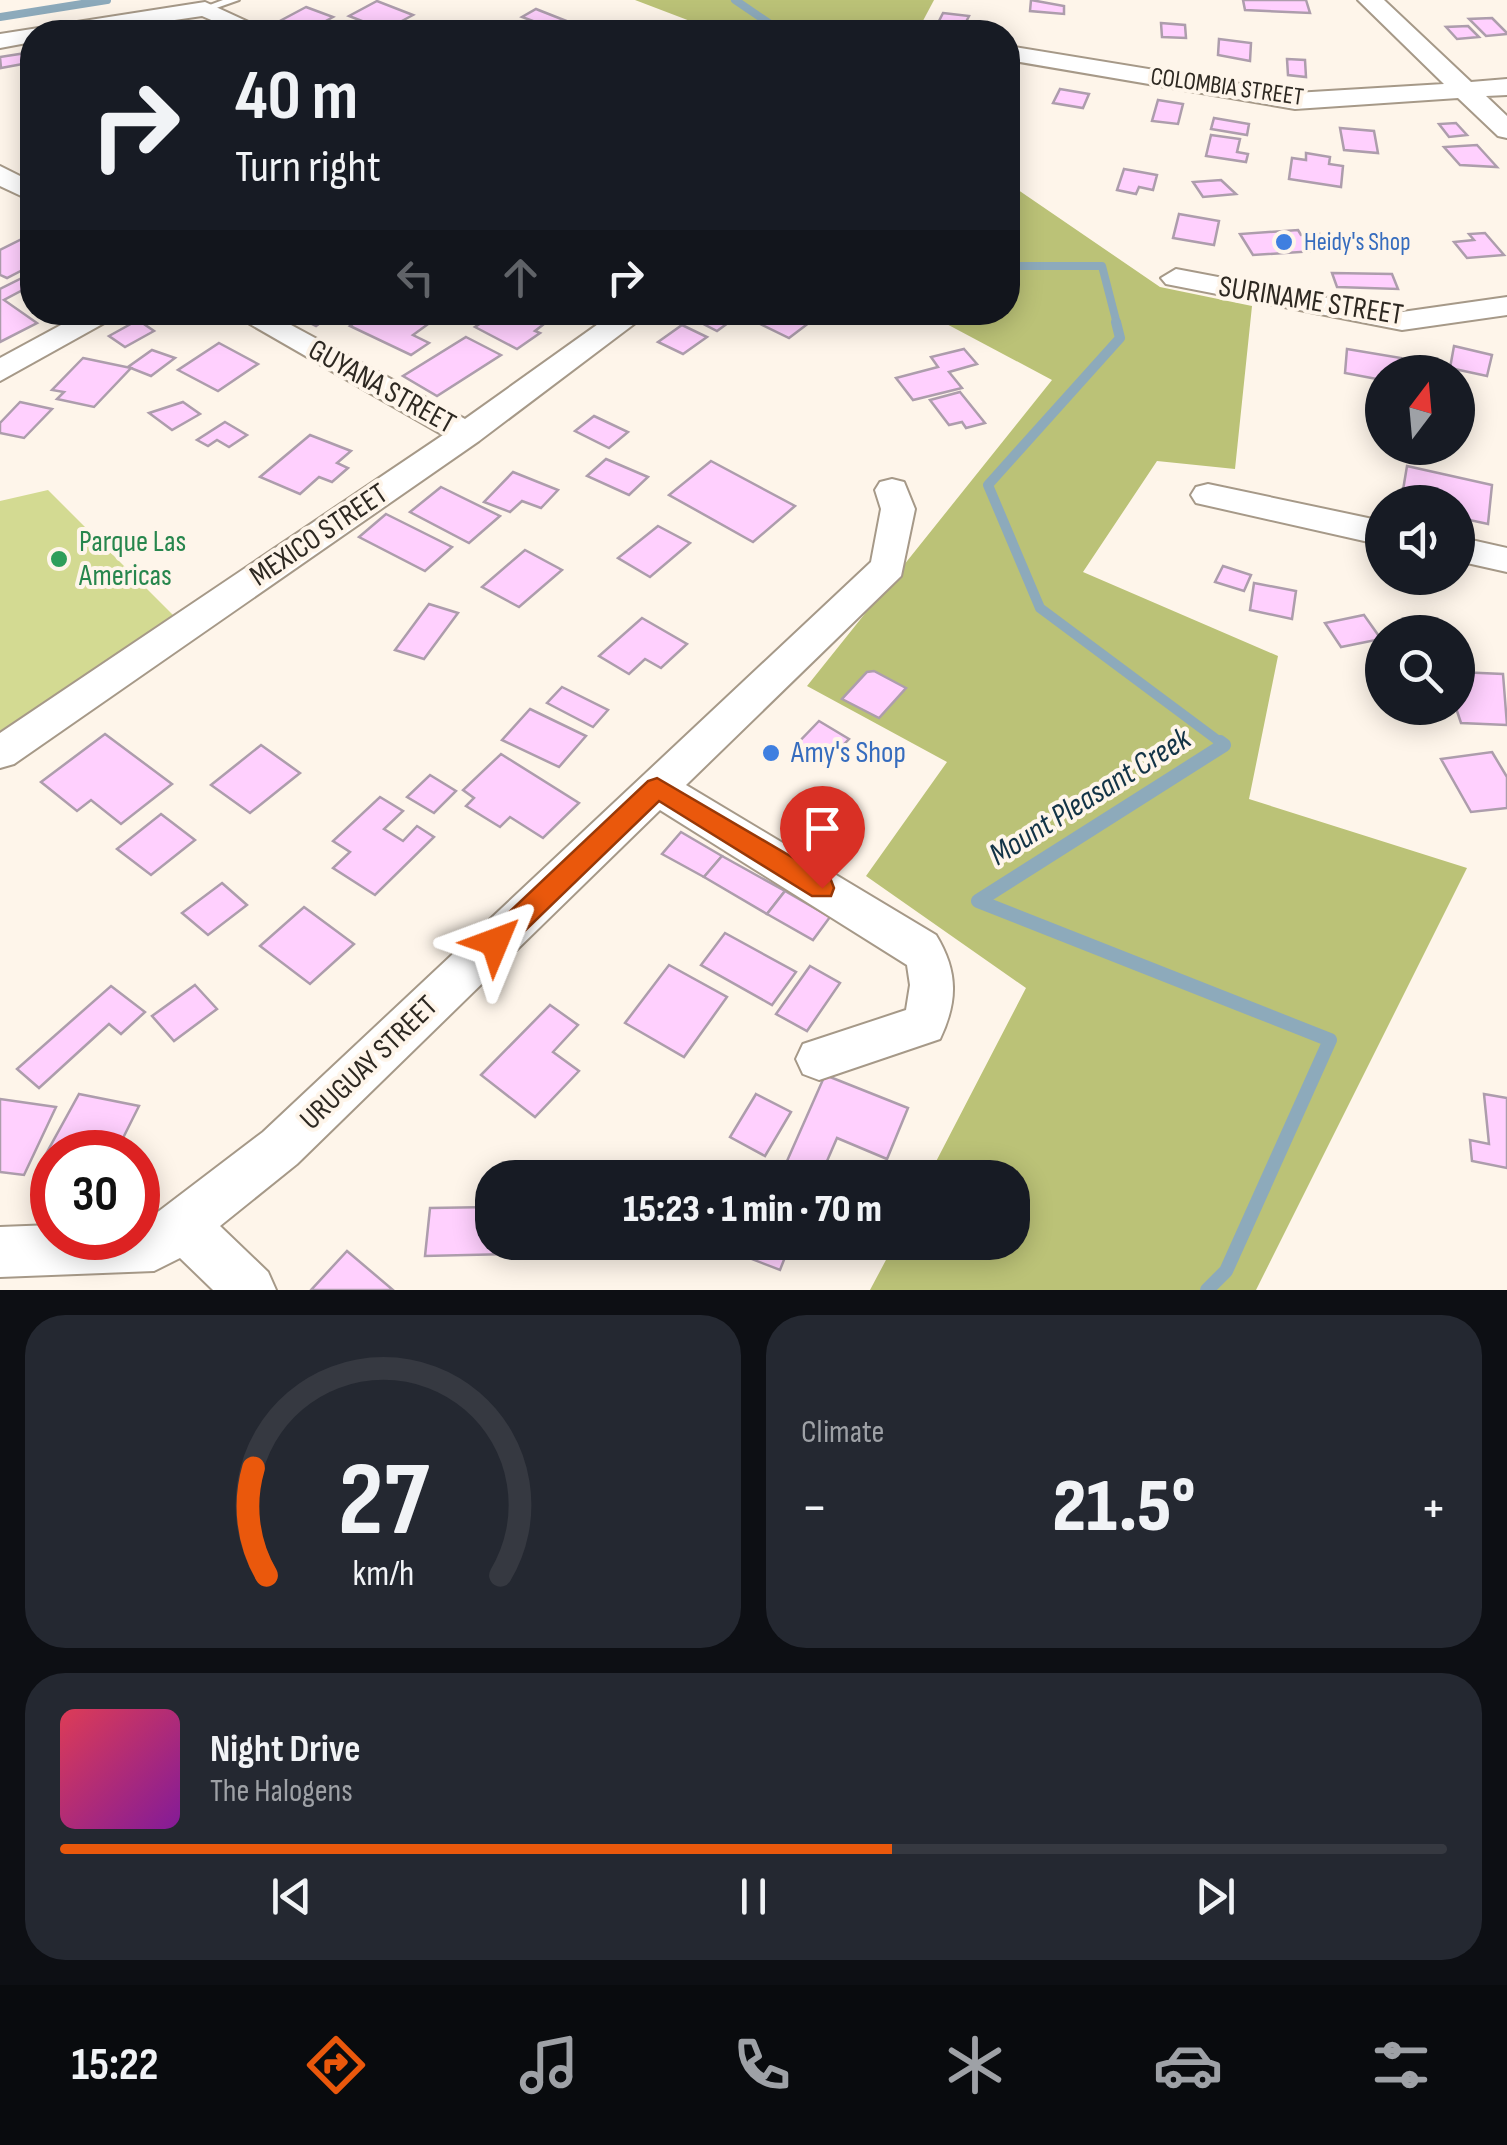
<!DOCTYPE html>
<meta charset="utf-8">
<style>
body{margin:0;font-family:"Sofia Sans Condensed",sans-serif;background:#242831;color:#f1f3f6;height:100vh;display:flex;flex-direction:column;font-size:38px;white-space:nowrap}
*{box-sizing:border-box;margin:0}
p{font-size:32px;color:#9ea1a6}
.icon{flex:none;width:55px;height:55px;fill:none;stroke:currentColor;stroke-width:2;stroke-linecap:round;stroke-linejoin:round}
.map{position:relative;height:1290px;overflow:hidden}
.drawer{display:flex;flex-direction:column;gap:25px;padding:25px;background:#0d0f14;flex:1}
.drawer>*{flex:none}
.banner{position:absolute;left:20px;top:20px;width:1000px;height:305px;border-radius:40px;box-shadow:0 5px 25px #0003;background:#171b24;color:#f1f3f6;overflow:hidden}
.needle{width:65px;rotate:16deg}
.controls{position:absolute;left:1365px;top:355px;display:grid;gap:20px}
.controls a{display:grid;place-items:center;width:110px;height:110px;border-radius:50%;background:#171b24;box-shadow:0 5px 25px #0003;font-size:50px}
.speed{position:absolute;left:30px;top:1130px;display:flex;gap:20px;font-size:50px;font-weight:700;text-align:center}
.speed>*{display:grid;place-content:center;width:130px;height:130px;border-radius:50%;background:#171b24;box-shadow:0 5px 25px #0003;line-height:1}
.speed .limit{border:15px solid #d22;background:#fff;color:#111}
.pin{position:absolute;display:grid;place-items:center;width:85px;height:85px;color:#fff;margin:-102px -42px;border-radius:50% 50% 50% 0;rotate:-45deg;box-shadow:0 0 10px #0007}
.pin .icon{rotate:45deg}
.me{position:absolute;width:110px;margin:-55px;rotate:46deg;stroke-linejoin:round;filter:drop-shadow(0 0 8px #0008)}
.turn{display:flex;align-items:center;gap:35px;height:210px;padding:0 50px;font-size:45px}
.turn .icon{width:130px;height:130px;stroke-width:2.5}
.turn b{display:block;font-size:70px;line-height:85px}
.lanes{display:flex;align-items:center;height:95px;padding:0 50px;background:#0003;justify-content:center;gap:50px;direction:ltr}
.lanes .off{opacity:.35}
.big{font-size:75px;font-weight:800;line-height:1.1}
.drawer .tile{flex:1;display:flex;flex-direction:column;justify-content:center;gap:15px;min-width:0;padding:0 35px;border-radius:40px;background:#242831}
.drawer .dial{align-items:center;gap:0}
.dial svg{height:260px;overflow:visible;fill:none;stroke:#363941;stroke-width:7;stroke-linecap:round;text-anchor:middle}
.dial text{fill:#f1f3f6;stroke:none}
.song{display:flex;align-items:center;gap:30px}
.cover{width:120px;height:120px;border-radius:15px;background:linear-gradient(135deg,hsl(350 70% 55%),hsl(290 70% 35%))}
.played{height:10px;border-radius:5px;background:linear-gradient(90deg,#ea580c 60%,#363941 60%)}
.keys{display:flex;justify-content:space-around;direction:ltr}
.heat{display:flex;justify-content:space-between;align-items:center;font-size:55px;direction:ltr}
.drawer .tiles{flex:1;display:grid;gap:25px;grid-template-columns:1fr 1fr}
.tile:last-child{grid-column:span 2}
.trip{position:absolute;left:475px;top:1160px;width:555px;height:100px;border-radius:40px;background:#171b24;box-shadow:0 5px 25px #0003;font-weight:800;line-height:100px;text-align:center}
.tab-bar{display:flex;height:160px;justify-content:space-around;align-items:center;background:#090b0e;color:#9ea1a6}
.tab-bar .icon{width:70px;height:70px}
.tab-bar .active{color:#ea580c}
.tab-bar b{font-size:45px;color:#f1f3f6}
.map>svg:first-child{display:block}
.green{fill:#d3da92}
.forest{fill:#bbc277}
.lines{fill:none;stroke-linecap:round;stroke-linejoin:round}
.stream-far2{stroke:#8daabb;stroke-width:8}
.stream-far1{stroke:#8daabb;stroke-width:10}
.stream{stroke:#8daabb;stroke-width:14}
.building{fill:#ffd0fe;stroke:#ad9dac;stroke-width:2.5}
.service-casing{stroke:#a69988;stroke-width:4}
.minor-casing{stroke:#a69988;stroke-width:4}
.service{fill:#fff;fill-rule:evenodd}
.minor{fill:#fff;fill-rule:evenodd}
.route{fill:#ea580c;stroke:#983908;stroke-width:2.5}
.shop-dot{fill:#3f7fe0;stroke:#fef5ea;stroke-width:4}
.leisure-dot{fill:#2e9e5b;stroke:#fef5ea;stroke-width:4}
.labels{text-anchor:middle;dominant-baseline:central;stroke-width:8;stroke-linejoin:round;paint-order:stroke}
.far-street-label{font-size:25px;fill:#2d2821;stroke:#fef5ea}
.far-shop-label{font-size:25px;fill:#366cbe;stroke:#fef5ea;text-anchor:start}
.street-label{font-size:30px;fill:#2d2821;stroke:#fef5ea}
.leisure-label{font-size:30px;fill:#27864d;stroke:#fef5ea;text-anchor:start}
.shop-label{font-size:30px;fill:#366cbe;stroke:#fef5ea;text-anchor:start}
.water-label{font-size:32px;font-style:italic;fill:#123346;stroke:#fef5ea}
</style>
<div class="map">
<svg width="1507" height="1290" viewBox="0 0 1507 1290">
<rect width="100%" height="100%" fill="#fef5ea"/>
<path class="green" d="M48,490L175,617L0,731V501Z"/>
<g class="forest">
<path d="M635,0H934L917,32H719Z"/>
<path d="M1008,183L1160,287L1252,306L1235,469L1157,461L1083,572L1278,656L1249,799L1467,868L1256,1290H870L895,1243L1012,1242V1178L928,1177L1026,988L866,876L947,762L807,686L1052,380L926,313L1008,312Z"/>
</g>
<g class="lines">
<g class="stream-far2">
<path d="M735,0L782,32"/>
<path d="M0,17L107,0"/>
<path d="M1008,266H1102L1117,324"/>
</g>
<path class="stream-far1" d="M1116,322L1120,338L988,485L1040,608L1224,745"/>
<path class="stream" d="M1207,1290L1226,1271L1330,1040L978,901L1224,745L1220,742"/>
</g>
<g class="building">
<path d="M1031,0L1064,6V14L1030,11Z"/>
<path d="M1243,0H1306L1310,13L1245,10Z"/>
<path d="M377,1L413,15L385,30L349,16Z"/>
<path d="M306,7L333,17L306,32L278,22Z"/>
<path d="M536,9L574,24L560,31L522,17Z"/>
<path d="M943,13L969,16L963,28L937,25Z"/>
<path d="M1492,18L1507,33V34L1486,36L1469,19Z"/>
<path d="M1161,23L1185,25L1186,38L1162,37Z"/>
<path d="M1468,26L1479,37L1457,39L1446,27Z"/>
<path d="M1219,39L1251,43L1250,61L1218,55Z"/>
<path d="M26,53L28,63L1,68L0,57Z"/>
<path d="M1287,59L1305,60L1306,77L1288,75Z"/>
<path d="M1060,89L1089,94L1083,108L1053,103Z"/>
<path d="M1158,100L1183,104L1178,124L1152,121Z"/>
<path d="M1214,118L1249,124L1247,135L1211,129Z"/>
<path d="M1456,123L1467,135L1449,137L1439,124Z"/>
<path d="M1340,128L1374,131L1378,153L1344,150Z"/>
<path d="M1211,135L1240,139L1237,152L1248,154L1246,162L1206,156Z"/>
<path d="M1477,145L1497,167L1460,165L1444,147Z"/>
<path d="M1306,153L1330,157L1329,164L1343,166L1341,187L1289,179L1292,158L1306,160Z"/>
<path d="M1124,169L1157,175L1153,190L1139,187L1136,194L1117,190Z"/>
<path d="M1221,180L1236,194L1203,197L1193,182Z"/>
<path d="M1179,214L1219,221L1214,245L1173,238Z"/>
<path d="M1298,230L1301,235L1320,234L1331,250L1253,255L1240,234Z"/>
<path d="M1485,233L1504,255L1467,258L1454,242L1474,240L1469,234Z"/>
<path d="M22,239L32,245V265L7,278L0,275V250Z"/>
<path d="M32,273V285L4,300L37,323L0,342V289Z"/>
<path d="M1332,273L1392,274L1398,289L1337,287Z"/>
<path d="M288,312H335L316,326Z"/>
<path d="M370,312H420L435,319L413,335L429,343L411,355L350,326Z"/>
<path d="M498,312H520L544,324L535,331L540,333L517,349L475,327Z"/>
<path d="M697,312H743L717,331L690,317Z"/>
<path d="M746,312H810L818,316L789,338L742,315Z"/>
<path d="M138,320L154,331L125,347L109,336Z"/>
<path d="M682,325L707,337L683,354L658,342Z"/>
<path d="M466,337L501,355L437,396L403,376Z"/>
<path d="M219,343L258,364L218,391L178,370Z"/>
<path d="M1454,346L1492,355L1487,376L1450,368Z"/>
<path d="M964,349L977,364L949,372L962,388L913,400L896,378L938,367L931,357Z"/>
<path d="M1347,349L1401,358V372H1382V380L1345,373Z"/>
<path d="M152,350L175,358L151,376L128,367Z"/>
<path d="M83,358L131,368L94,407L57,399L64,392L52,390Z"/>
<path d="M960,392L985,423L966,428L962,422L949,425L930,400Z"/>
<path d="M20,402L52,409L24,438L0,433V423Z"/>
<path d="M183,402L200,414L172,430L149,413Z"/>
<path d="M594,416L628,432L609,448L575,431Z"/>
<path d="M225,422L247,435L229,447L217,440L208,446L197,440Z"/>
<path d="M310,435L351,451L337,463L348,468L332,482L319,477L300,494L260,477Z"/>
<path d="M606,459L648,477L629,495L587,476Z"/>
<path d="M711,461L795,506L753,542L669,495Z"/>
<path d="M1407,466L1492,485L1488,524L1465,519L1464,533L1458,532V502H1401Z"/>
<path d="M513,472L558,490L541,508L522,501L510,512L484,502Z"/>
<path d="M441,487L500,516L469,543L410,512Z"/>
<path d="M386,514L452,547L425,571L359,537Z"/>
<path d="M658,526L690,543L650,577L618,558Z"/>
<path d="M525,550L562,570L519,607L482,587Z"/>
<path d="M1223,566L1251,575L1244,591L1215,582Z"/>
<path d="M1254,583L1296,591L1292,619L1250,610Z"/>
<path d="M429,604L458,613L424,659L395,650Z"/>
<path d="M1364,615L1381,639L1341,647L1325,623Z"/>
<path d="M642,618L687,644L661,668L645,659L629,674L599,656Z"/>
<path d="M874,671L906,688L879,718L842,699L867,672Z"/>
<path d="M1458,672L1503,674L1507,725L1461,723L1456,708Z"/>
<path d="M562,687L608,710L593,727L547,703Z"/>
<path d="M530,709L586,736L559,767L502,740Z"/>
<path d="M819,721L849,739L824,765L794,747Z"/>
<path d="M105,734L172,784L121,824L91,800L77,811L41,782Z"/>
<path d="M261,745L300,773L250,813L211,785Z"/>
<path d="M1492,752L1507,777V808L1471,812L1441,759Z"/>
<path d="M501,754L579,803L543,838L510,817L500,827L466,806L474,798L463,790Z"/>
<path d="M430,775L456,791L434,813L407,797Z"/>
<path d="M380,797L403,811L384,829L403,841L417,826L434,837L375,895L333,868L350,852L333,841Z"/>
<path d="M161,814L195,840L151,875L117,849Z"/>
<path d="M681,832L722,856L704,877L662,854Z"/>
<path d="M722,856L785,891L767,914L704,877Z"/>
<path d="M222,883L247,905L208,935L182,913Z"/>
<path d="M785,891L830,917L813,940L767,914Z"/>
<path d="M304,907L354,944L310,984L260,946Z"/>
<path d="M725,933L796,972L772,1005L701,965Z"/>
<path d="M669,965L727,997L684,1057L625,1023Z"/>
<path d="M810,966L840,983L807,1031L776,1014Z"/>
<path d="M195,985L217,1009L174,1041L152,1016Z"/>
<path d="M111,986L145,1012L121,1034L109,1024L39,1088L17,1069Z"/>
<path d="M550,1005L578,1025L553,1052L579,1071L535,1117L481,1075Z"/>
<path d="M825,1075L908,1108L887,1159L837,1138L821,1175L787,1161Z"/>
<path d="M79,1094L139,1106L116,1152H52V1178L35,1174Z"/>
<path d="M756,1094L791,1112L765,1156L730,1137Z"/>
<path d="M1484,1094L1507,1098V1168L1472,1161L1470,1140L1489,1144Z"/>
<path d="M0,1099L56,1107L24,1175L0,1172Z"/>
<path d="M492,1207V1242H512L511,1254L425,1256L430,1208Z"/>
<path d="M708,1242H791L780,1270Z"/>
<path d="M347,1251L393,1290H311Z"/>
</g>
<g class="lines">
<g class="service-casing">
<path id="service" d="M223,0H239L205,12L199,9Z"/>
</g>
<g class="minor-casing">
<g id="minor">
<path d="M1358,0H1384L1471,82L1507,79V95L1486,96L1507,116V138L1498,136L1458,98L1295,109L1008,60V46L1295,93L1444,84Z"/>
<path d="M205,2L270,32H239L202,16L93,32H32V42L0,48V34Z"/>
<path d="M0,166L32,182V201L0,186Z"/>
<path d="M1176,269L1402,312L1507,297V315L1402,330L1166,284L1161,278Z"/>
<path d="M85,312H124L0,381V358Z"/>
<path d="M229,312H267L465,419L615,312H650L479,441L14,764L0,768V733L443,435Z"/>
<path d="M892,479L904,482L915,509L901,576L686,785L936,935C958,971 958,1001 940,1039L819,1080L803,1074L796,1059L803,1044L906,1010L910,985L907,965L660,810L297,1164L220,1226L268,1272L276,1290H213L180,1258L154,1271L0,1277V1227L52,1225V1238H138V1222L146,1221L263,1132L871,562L881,509L875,490L880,482Z"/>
<path d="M1208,484L1382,521V545L1196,503L1191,495L1196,487Z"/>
<path d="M1458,537L1507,548V572L1458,561Z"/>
</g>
</g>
<use href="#service" class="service"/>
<use href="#minor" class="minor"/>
</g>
<path class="route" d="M657,778L831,880L834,888L831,896H812L659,801L505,950H486L482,942L486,934L648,781Z"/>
<g class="shop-dot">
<circle cx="1284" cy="242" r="10"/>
<circle cx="771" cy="753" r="10"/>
</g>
<circle class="leisure-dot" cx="59" cy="559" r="10"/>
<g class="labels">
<g class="far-street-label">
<text transform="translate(1227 87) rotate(8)">COLOMBIA STREET</text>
</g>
<g class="far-shop-label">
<text x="1304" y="242">Heidy's Shop</text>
</g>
<g class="street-label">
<text transform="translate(1311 301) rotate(9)">SURINAME STREET</text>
<text transform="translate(382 387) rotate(29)">GUYANA STREET</text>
<text transform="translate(319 535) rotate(-34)">MEXICO STREET</text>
<text transform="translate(369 1063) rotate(-44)">URUGUAY STREET</text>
</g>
<g class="leisure-label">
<text x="79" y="542">Parque Las<tspan x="79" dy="34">Americas</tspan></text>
</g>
<g class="shop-label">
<text x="791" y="753">Amy's Shop</text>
</g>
<g class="water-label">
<text transform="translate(1090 797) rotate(-32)">Mount Pleasant Creek</text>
</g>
</g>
</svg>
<div class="controls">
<a><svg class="needle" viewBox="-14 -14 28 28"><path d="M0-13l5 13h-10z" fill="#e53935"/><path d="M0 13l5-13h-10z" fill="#9ea1a6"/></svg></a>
<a><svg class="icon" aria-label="sound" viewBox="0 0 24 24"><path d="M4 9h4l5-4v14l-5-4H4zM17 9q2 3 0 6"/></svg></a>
<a><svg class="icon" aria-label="search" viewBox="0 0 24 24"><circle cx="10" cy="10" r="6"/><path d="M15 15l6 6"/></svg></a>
</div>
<div class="speed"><div class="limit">30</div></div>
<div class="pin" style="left:822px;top:888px;background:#d93025"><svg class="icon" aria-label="arrive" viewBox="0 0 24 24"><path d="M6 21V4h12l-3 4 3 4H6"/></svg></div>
<svg class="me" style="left:495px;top:942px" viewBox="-20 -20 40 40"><path d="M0-17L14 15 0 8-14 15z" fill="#ea580c" stroke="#fff" stroke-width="4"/></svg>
<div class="trip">15:23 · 1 min · 70 m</div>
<div class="banner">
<div class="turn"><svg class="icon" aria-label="right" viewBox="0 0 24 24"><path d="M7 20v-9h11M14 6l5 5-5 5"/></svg><div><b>40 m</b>Turn right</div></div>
<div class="lanes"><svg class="icon off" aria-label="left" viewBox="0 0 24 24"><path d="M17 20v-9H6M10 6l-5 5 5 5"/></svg><svg class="icon off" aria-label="ahead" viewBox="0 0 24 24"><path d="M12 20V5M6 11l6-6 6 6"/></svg><svg class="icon" aria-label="right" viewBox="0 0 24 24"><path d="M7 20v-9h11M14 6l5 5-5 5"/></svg></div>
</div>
</div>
<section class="drawer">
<div class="tiles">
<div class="tile dial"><svg viewBox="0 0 100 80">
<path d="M14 69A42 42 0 1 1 86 69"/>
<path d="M14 69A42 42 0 0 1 10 36" stroke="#ea580c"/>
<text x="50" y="56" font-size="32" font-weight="700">27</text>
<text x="50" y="72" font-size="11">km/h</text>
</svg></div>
<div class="tile"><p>Climate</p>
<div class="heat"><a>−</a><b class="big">21.5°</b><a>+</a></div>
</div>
<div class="tile">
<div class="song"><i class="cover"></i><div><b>Night Drive</b><p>The Halogens</p></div></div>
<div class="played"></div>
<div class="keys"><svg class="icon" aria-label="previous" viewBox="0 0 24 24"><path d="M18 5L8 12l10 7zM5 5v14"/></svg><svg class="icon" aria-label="pause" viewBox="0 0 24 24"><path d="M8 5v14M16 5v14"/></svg><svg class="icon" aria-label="next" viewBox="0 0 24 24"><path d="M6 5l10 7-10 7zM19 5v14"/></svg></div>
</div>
</div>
</section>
<nav class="tab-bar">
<b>15:22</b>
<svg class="icon active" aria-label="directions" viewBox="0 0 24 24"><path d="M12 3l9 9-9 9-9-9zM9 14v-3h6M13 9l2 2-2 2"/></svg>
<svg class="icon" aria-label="music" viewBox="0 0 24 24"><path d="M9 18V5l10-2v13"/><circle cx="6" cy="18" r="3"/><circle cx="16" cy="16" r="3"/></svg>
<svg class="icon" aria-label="phone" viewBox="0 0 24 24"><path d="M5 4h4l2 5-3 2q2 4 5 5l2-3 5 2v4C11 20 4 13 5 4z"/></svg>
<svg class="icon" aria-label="climate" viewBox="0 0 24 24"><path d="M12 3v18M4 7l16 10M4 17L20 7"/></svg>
<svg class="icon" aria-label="car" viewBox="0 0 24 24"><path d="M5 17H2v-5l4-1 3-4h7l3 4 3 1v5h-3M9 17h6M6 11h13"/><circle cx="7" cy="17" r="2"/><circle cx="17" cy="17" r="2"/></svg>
<svg class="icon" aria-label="filters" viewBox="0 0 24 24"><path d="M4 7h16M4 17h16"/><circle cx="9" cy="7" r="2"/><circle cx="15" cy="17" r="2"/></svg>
</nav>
